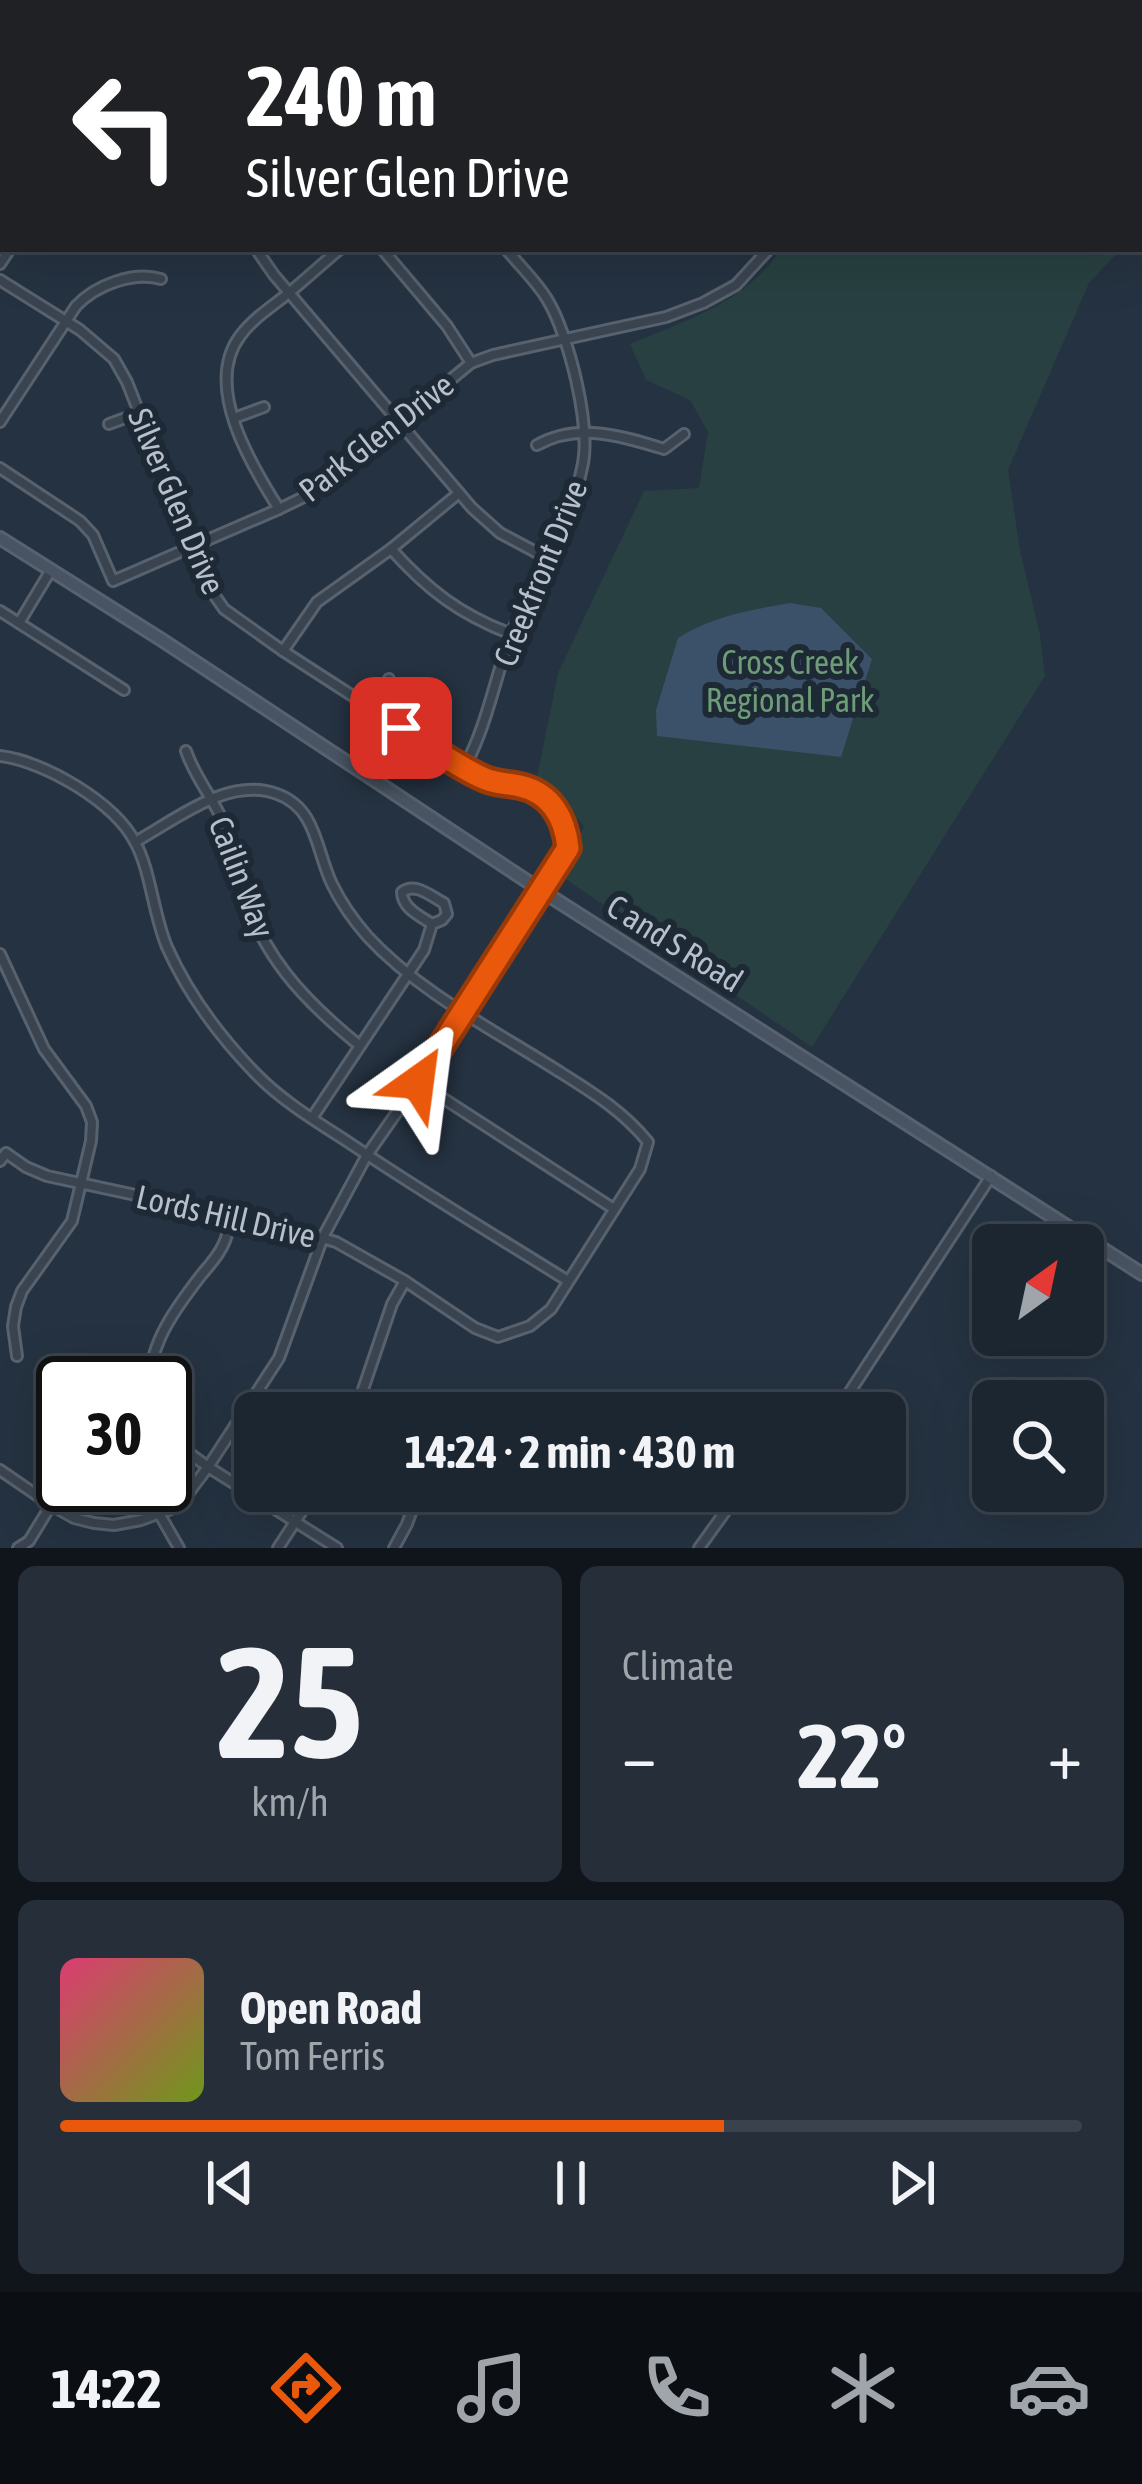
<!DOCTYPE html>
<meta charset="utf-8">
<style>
body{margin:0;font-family:"Asap Condensed",sans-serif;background:#252e39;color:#f1f3f6;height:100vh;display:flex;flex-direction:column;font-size:45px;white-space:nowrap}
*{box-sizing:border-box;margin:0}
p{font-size:39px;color:#a0a5ab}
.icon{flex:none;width:66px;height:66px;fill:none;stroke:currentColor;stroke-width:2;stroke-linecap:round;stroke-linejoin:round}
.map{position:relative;height:1548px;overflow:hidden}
.details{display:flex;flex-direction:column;gap:18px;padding:18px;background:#0f151b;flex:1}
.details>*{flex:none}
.top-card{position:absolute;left:0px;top:0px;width:1143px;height:252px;box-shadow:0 12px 48px #0002,0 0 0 3px #3a434d;background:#202124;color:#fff;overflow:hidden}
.needle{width:78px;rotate:33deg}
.buttons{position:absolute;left:972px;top:1224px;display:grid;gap:24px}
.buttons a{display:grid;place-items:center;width:132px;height:132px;border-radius:18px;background:#1c2631;box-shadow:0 12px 48px #0002,0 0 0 3px #3a434d;font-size:60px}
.speed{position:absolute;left:36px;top:1356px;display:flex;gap:24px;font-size:60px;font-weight:700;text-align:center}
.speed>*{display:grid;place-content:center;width:156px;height:156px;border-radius:50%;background:#1c2631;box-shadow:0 12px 48px #0002,0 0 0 3px #3a434d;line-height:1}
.speed .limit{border:6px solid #111;border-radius:18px;background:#fff;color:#111}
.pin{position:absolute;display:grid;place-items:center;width:102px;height:102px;color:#fff;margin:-51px;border-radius:24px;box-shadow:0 6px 18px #0006}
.me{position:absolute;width:132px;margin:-66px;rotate:31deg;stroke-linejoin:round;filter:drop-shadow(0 0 9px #0008)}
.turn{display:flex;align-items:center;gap:42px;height:252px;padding:0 48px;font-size:54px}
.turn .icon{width:156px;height:156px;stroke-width:2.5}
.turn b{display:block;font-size:84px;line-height:102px}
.big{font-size:90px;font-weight:700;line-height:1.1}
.details .widget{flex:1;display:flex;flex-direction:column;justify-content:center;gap:18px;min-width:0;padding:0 42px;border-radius:18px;background:#252e39}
.details .dial{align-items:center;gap:0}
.dial b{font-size:156px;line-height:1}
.song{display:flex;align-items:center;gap:36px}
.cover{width:144px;height:144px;border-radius:18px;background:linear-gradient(135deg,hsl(340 70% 55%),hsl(80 70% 35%))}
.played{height:12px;border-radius:6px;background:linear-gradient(90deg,#ea580c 65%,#3a434d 65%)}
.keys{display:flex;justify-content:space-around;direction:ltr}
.heat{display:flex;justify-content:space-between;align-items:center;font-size:66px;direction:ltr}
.details .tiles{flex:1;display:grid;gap:18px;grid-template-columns:1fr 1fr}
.widget:last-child{grid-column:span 2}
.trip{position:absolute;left:234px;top:1392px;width:672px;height:120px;border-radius:18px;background:#1c2631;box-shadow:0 12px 48px #0002,0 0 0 3px #3a434d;font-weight:700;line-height:120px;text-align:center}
.tab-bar{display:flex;height:192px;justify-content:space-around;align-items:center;background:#0b0f14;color:#a0a5ab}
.tab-bar .icon{width:84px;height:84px}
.tab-bar .on{color:#ea580c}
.tab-bar b{font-size:54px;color:#f1f3f6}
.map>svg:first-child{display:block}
.green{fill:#284041}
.water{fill:#3b5169}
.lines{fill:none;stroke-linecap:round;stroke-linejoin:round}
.street-casing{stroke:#57626e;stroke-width:14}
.secondary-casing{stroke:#57626e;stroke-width:16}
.street{stroke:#3a4450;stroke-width:8}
.secondary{stroke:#485463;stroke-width:10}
.route-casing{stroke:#983908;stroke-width:30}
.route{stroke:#ea580c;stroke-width:21}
.labels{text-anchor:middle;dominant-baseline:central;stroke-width:12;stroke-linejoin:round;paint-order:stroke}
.street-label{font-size:33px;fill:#b6bfcb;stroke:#1e2936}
.park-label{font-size:33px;fill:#6d9c76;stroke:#1e2936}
</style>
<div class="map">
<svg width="1142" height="1548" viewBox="0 0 1142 1548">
<rect width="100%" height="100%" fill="#253241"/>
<path class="green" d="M781,249H1121L1089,283L1008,470L1020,550L1040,635L1045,676L812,1047L564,878L584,826L537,777L558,673L644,491L699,488L708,432L690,400L646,380L630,344C685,321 747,302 781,249Z"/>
<path class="water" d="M790,603L821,608L872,659L841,757L657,736L656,710L678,638C712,616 750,610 790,603Z"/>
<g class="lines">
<g class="street-casing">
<g id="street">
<path d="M121,0L122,3"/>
<path d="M215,0L216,3"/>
<path d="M317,0L319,3"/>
<path d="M535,0L539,3"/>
<path d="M735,0L740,3"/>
<path d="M159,3L171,0"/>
<path d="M984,3L985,0"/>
<path d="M0,22L3,23"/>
<path d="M0,110L3,111"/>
<path d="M1140,155L1142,156"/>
<path d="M256,249L274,275L472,508L500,533L545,557"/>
<path d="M382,249L447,326L471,363"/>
<path d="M0,264L10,249"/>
<path d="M0,280L80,330L114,359L127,382L172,496L196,545L215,596L224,609L283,651L464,768L500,784L516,785L533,790L550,800L566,829L568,848L418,1082L367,1155L323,1237L279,1358L208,1467L184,1499L171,1509L141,1520L114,1525L94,1523L74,1518L51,1505L0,1470"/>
<path d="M234,418L264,407"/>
<path d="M0,422L76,306C96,285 133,271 161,279"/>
<path d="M109,424L139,413"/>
<path d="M537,445C578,422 622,436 664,449L684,434"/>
<path d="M0,468L80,521L93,535L113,581L279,509L312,493L471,363L493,355L666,317L703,303L736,285L769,249"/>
<path d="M279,509C251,465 203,386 240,336C253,318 273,306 290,292C307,278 323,263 340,249"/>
<path d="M391,549C428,590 459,614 511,634"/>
<path d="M0,611L124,690"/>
<path d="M19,623L51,570"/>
<path d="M283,651L317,602L391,549L459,493"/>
<path d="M370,708L389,679"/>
<path d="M186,751C195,778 214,799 225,826C232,844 234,863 239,881C261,955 302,999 360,1046"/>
<path d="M0,756C44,761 114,802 135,842C151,871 153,914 167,947C188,994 220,1037 256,1074C283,1102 319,1123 351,1144C422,1192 496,1236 568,1281"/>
<path d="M464,768C488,724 495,676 513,629C524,604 535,578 547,553C561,526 576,499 582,468C592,427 569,335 547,299C536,281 519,265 506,249"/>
<path d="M0,954L44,1049L86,1106L92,1122L91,1141L72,1221L22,1291L16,1307L13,1326L17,1356"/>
<path d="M418,1082L614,1209"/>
<path d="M312,1118L424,950L432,924L442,920L447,914L444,903C430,896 416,882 402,892C402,908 420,916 432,924"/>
<path d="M0,1161L6,1153L26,1167L47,1176L275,1225L336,1242L405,1281L475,1328L498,1337L530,1326L551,1309L640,1169L648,1142C622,1110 590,1091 555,1069C492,1029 419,992 368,937C354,921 341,903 332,884C316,851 317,808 277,794C228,776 177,819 135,842"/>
<path d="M150,1383C149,1343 178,1305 202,1274C210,1265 219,1255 224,1243C228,1235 229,1224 231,1216"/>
<path d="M355,1413L392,1304L405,1281"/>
<path d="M836,1413L991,1176"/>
<path d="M165,1428L178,1445L208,1467L337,1548"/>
<path d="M160,1515L179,1548"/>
<path d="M18,1548L29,1541L51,1505"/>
<path d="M278,1548L315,1491"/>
<path d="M394,1548L407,1524L419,1491"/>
<path d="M699,1548L740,1491"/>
</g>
</g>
<g class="secondary-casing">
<g id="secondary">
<path d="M621,0L625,3"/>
<path d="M1076,3L1077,0"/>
<path d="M1140,231L1142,233"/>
<path d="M0,538L162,640L542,891L1142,1274"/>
</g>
</g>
<use href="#street" class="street"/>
<use href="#secondary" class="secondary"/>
</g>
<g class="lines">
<g class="route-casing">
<path id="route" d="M401,728C428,745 454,765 483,778C496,784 507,783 520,786C551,793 565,818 568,848L418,1082"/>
</g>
<use href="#route" class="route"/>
</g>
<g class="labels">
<g class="street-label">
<text transform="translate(376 437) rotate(-38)">Park Glen Drive</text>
<text transform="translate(177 501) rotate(67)">Silver Glen Drive</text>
<text transform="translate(540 573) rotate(-68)">Creekfront Drive</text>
<text transform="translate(242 877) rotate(69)">Cailin Way</text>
<text transform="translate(675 943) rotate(32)">C and S Road</text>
<text transform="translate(226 1216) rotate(13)">Lords Hill Drive</text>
</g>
<g class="park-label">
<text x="790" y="662">Cross Creek<tspan x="790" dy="38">Regional Park</tspan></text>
</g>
</g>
</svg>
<div class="buttons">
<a><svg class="needle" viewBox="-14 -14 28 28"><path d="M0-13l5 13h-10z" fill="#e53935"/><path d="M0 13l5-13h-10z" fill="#a0a5ab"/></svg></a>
<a><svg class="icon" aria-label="search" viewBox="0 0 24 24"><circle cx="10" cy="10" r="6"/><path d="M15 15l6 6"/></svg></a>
</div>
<div class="speed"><div class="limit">30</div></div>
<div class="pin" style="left:401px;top:728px;background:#d93025"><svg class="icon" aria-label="arrive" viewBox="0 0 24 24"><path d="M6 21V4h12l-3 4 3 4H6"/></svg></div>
<svg class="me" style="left:418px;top:1082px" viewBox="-20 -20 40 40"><path d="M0-17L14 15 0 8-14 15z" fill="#ea580c" stroke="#fff" stroke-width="4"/></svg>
<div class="trip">14:24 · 2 min · 430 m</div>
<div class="top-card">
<div class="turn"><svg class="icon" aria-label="left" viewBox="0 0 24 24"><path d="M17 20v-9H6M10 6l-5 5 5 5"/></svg><div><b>240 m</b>Silver Glen Drive</div></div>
</div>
</div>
<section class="details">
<div class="tiles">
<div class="widget dial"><b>25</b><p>km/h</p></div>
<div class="widget"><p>Climate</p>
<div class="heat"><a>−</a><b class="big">22°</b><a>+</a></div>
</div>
<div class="widget">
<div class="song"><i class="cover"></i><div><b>Open Road</b><p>Tom Ferris</p></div></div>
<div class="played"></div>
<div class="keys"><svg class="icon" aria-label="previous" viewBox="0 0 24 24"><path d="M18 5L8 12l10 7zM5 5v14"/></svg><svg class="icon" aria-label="pause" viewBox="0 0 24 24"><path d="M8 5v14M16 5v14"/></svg><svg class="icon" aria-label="next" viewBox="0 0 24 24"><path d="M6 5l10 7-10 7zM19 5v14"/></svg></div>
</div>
</div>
</section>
<nav class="tab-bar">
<b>14:22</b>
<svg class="icon on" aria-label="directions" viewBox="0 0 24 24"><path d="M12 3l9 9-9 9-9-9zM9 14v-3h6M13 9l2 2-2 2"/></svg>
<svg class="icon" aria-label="music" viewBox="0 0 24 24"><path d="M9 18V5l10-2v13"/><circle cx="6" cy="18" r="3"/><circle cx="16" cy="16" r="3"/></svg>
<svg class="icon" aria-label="phone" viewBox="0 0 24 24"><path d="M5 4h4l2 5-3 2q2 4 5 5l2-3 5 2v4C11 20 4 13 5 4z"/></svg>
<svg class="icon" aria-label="climate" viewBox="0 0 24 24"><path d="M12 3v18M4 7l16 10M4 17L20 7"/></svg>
<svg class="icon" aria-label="car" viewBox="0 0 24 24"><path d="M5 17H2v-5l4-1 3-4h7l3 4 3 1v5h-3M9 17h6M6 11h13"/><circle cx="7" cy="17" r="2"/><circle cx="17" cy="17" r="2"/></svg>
</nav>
